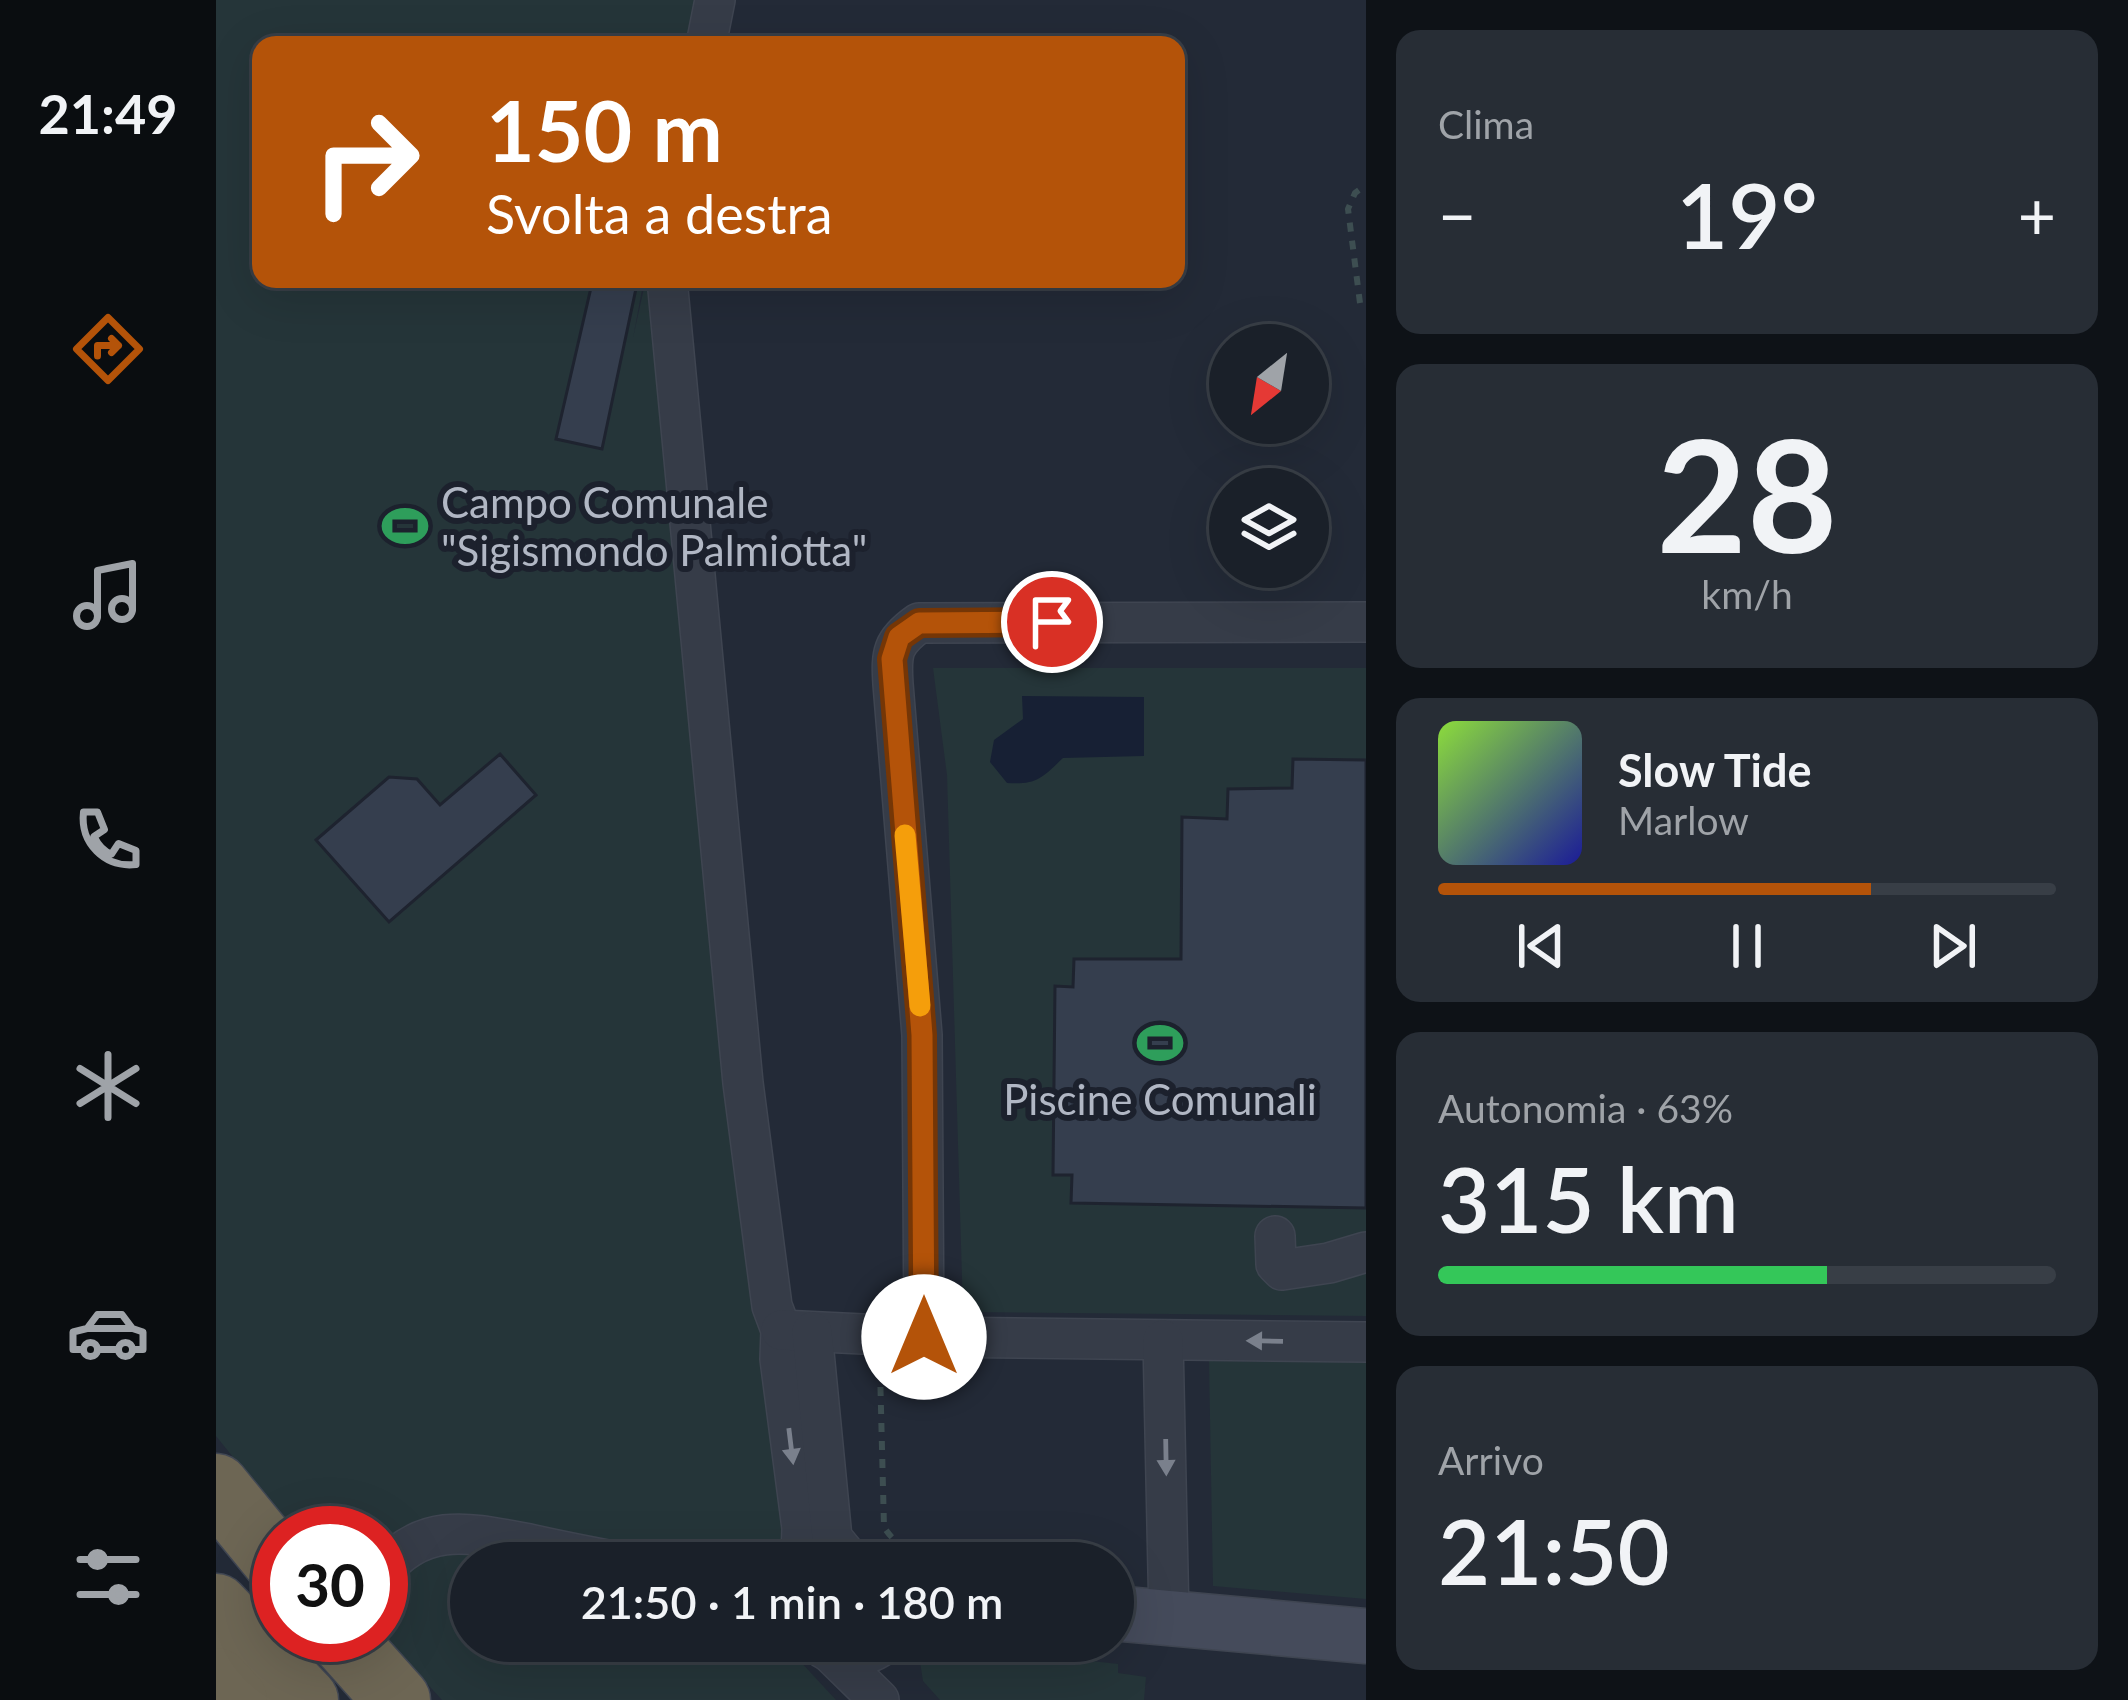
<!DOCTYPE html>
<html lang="it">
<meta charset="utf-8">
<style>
body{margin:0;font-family:Lato,sans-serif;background:#272d35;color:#f1f3f6;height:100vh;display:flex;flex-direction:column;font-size:45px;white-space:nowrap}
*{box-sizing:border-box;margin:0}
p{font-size:39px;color:#9fa3a8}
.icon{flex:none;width:66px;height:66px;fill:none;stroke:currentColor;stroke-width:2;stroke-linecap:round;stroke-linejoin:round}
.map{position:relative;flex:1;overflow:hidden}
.side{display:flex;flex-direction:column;gap:30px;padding:30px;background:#0e1217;width:762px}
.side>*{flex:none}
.guide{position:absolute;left:36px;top:36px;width:933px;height:252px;border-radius:24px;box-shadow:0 12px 48px #0002,0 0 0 3px #383e46;background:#b45309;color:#fff;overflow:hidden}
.needle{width:78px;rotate:210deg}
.controls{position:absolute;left:993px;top:324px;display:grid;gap:24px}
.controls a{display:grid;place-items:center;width:120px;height:120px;border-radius:50%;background:#1a2029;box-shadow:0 12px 48px #0002,0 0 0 3px #383e46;font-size:60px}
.speed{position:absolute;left:36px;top:1506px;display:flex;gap:24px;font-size:60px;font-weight:700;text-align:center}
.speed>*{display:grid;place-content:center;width:156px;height:156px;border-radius:50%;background:#1a2029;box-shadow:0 12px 48px #0002,0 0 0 3px #383e46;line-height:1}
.speed .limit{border:18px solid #d22;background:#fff;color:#111}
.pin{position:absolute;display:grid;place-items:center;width:102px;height:102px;color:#fff;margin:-51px;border:6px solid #fff;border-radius:50%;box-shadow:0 3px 12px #0007}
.me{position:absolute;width:132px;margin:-66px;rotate:0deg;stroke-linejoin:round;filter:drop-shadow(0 0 9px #0008)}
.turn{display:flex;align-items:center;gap:42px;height:252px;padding:0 36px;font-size:54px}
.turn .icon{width:156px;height:156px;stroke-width:2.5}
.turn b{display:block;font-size:84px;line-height:102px}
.big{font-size:90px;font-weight:600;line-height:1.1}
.side .widget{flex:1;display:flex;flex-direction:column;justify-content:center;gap:18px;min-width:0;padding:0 42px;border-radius:24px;background:#272d35}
.side .dial{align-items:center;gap:0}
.dial b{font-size:156px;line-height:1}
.song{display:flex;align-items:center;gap:36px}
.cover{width:144px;height:144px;border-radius:18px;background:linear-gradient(135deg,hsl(90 70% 55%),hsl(240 70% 35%))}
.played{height:12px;border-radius:6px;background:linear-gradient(90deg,#b45309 70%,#383e46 70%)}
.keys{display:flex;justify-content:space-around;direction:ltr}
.heat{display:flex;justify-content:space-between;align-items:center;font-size:66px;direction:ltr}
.charge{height:18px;border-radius:9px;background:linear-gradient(90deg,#34c759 63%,#383e46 0)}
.trip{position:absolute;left:234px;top:1542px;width:684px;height:120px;border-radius:60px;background:#1a2029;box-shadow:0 12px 48px #0002,0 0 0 3px #383e46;font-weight:600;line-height:120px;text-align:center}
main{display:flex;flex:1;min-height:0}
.tab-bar{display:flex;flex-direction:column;width:216px;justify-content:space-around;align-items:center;background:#0a0d10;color:#9fa3a8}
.tab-bar .icon{width:84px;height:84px}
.tab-bar .on{color:#b45309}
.tab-bar b{font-size:54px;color:#f1f3f6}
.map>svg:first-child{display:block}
.green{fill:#253539}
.water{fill:#172034}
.building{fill:#353e4e;stroke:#1e232f;stroke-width:3}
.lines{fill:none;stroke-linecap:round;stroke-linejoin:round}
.street-casing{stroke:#3f4551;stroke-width:42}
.secondary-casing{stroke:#3f4551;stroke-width:57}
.highway-casing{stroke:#414753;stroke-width:69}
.path{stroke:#3d4e51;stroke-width:6;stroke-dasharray:9 9;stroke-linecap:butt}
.street{stroke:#363c48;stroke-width:39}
.secondary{stroke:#454b5b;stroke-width:54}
.highway{stroke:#6d6654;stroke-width:66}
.oneway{fill:#7a808c}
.route-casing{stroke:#753606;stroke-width:30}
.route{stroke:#b45309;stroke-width:21}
.slow{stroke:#f59e0b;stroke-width:21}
.labels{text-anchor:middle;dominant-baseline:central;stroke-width:12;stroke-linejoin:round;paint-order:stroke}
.poi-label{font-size:42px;fill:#b1b7c4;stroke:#1c212d;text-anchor:start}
</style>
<main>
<nav class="tab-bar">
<b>21:49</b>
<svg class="icon on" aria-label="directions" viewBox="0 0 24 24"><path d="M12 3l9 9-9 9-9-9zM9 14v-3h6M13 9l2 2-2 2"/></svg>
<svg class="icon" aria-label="music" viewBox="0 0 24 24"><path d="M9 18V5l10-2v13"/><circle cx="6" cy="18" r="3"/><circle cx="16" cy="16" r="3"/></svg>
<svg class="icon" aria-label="phone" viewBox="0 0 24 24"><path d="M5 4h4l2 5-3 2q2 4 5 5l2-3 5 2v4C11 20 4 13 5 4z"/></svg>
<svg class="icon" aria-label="climate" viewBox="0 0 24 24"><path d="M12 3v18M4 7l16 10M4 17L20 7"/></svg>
<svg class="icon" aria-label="car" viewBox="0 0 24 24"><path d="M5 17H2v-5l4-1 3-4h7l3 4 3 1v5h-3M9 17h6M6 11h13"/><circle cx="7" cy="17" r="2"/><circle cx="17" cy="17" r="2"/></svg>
<svg class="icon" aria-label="filters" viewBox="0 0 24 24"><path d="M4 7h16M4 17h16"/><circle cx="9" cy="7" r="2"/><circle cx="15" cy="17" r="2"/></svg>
</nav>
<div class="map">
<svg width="1150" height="1700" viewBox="0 0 1150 1700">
<rect width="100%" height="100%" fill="#232a37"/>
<g class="green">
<path d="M0,0H486L476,45H45V279H428L417,338L430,279H437L569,1532L561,1547L543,1563H467L275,1520L165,1558V1533H78L0,1436Z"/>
<path d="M717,668H1150V1316L747,1312L731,775Z"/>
<path d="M993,1361L1150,1362V1599L997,1586Z"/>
<path d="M234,1548L345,1563H255V1641H543L570,1646L620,1700H226L165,1633V1588L178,1575Z"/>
<path d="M727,1644L902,1664V1673L930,1677L928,1700H724L707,1681L704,1662L712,1649Z"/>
</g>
<path class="water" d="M806,696L928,697V756L847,758C826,778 821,785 791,783L774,762L778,740L807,719Z"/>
<g class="building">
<path d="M377,279H422L386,449L340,439Z"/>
<path d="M284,754L320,795L173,922L100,840L173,777L201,779L224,805Z"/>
<path d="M1077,759L1150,760V1208L855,1203L856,1175H837L839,986L857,987L858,959H965L966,817L1011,819L1012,789L1076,788Z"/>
</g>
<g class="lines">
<g class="street-casing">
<g id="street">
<path d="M490,45L499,0"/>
<path d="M451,279L527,1083L556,1306L565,1330L564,1359L586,1528L585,1557L594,1563"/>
<path d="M1059,1236L1060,1264L1066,1270L1113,1263L1150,1252"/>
<path d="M565,1330L708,1337L1150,1342"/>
<path d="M596,1332L616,1538L630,1555"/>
<path d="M708,1337L706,1035L677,684C675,653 676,642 703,623L1150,622"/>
<path d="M947,1340L953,1618"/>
<path d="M165,1573C207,1520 255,1533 313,1544C344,1551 375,1557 407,1563"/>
<path d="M598,1641C621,1662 648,1661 672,1641"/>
<path d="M616,1654L663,1700"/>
</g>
</g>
<g class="secondary-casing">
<path id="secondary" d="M897,1613L1150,1636"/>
</g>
<g class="highway-casing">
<g id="highway">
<path d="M0,1487L63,1564"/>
<path d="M0,1607L89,1700"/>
<path d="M123,1635L181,1700"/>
<path d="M0,1681L18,1700"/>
</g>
</g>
<g class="path">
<path d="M1144,303L1132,209L1139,193L1150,185"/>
<path d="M664,1369L668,1527C679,1546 703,1557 724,1563"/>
</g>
<use href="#street" class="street"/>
<use href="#secondary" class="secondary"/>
<use href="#highway" class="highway"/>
</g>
<defs><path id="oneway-solid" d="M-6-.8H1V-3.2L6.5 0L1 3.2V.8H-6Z" transform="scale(3)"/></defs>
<g class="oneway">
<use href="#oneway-solid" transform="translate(1049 1341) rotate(-179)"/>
<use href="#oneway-solid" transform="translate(575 1446) rotate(83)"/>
<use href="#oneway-solid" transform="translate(950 1457) rotate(89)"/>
</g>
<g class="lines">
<g class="route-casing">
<path id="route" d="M708,1337L706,1035L676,659L683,637L703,623L836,622"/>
</g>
<use href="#route" class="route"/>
<path class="slow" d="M689,835L704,1006"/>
</g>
<defs>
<g id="stadium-bare" transform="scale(3.6)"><path d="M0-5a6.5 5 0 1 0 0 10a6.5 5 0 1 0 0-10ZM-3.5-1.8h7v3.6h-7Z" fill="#2e9e5b" stroke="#1c212d" stroke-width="2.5" paint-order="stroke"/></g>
</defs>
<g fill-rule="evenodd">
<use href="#stadium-bare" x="189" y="526"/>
<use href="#stadium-bare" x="944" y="1043"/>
</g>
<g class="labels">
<g class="poi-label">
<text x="225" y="502">Campo Comunale<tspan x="225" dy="48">"Sigismondo Palmiotta"</tspan></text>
<text x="944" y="1099" text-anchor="middle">Piscine Comunali</text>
</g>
</g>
</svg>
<div class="controls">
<a><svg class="needle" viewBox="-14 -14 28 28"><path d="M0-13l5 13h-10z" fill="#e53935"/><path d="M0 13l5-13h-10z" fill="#9fa3a8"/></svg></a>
<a><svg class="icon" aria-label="layers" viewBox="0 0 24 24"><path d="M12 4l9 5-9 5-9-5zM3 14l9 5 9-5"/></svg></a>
</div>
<div class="speed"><div class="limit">30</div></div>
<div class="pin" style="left:836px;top:622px;background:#d93025"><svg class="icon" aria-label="arrive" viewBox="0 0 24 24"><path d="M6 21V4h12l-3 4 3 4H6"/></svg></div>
<svg class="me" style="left:708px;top:1337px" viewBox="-20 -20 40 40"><circle r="19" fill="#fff"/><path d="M0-13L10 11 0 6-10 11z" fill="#b45309"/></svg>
<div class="trip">21:50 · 1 min · 180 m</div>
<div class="guide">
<div class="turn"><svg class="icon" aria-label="right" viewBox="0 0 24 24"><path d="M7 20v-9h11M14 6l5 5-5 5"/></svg><div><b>150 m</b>Svolta a destra</div></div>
</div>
</div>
<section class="side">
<div class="widget"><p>Clima</p>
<div class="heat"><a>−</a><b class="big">19°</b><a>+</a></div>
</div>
<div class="widget dial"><b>28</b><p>km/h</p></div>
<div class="widget">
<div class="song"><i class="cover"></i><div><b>Slow Tide</b><p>Marlow</p></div></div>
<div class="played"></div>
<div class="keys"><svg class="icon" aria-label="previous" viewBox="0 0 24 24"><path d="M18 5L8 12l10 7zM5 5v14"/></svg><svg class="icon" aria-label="pause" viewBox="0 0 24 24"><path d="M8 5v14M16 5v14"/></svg><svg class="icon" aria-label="next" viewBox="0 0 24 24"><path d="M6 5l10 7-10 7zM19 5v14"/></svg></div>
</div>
<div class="widget"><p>Autonomia · 63%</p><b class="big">315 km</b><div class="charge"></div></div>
<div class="widget"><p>Arrivo</p><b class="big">21:50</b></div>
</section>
</main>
